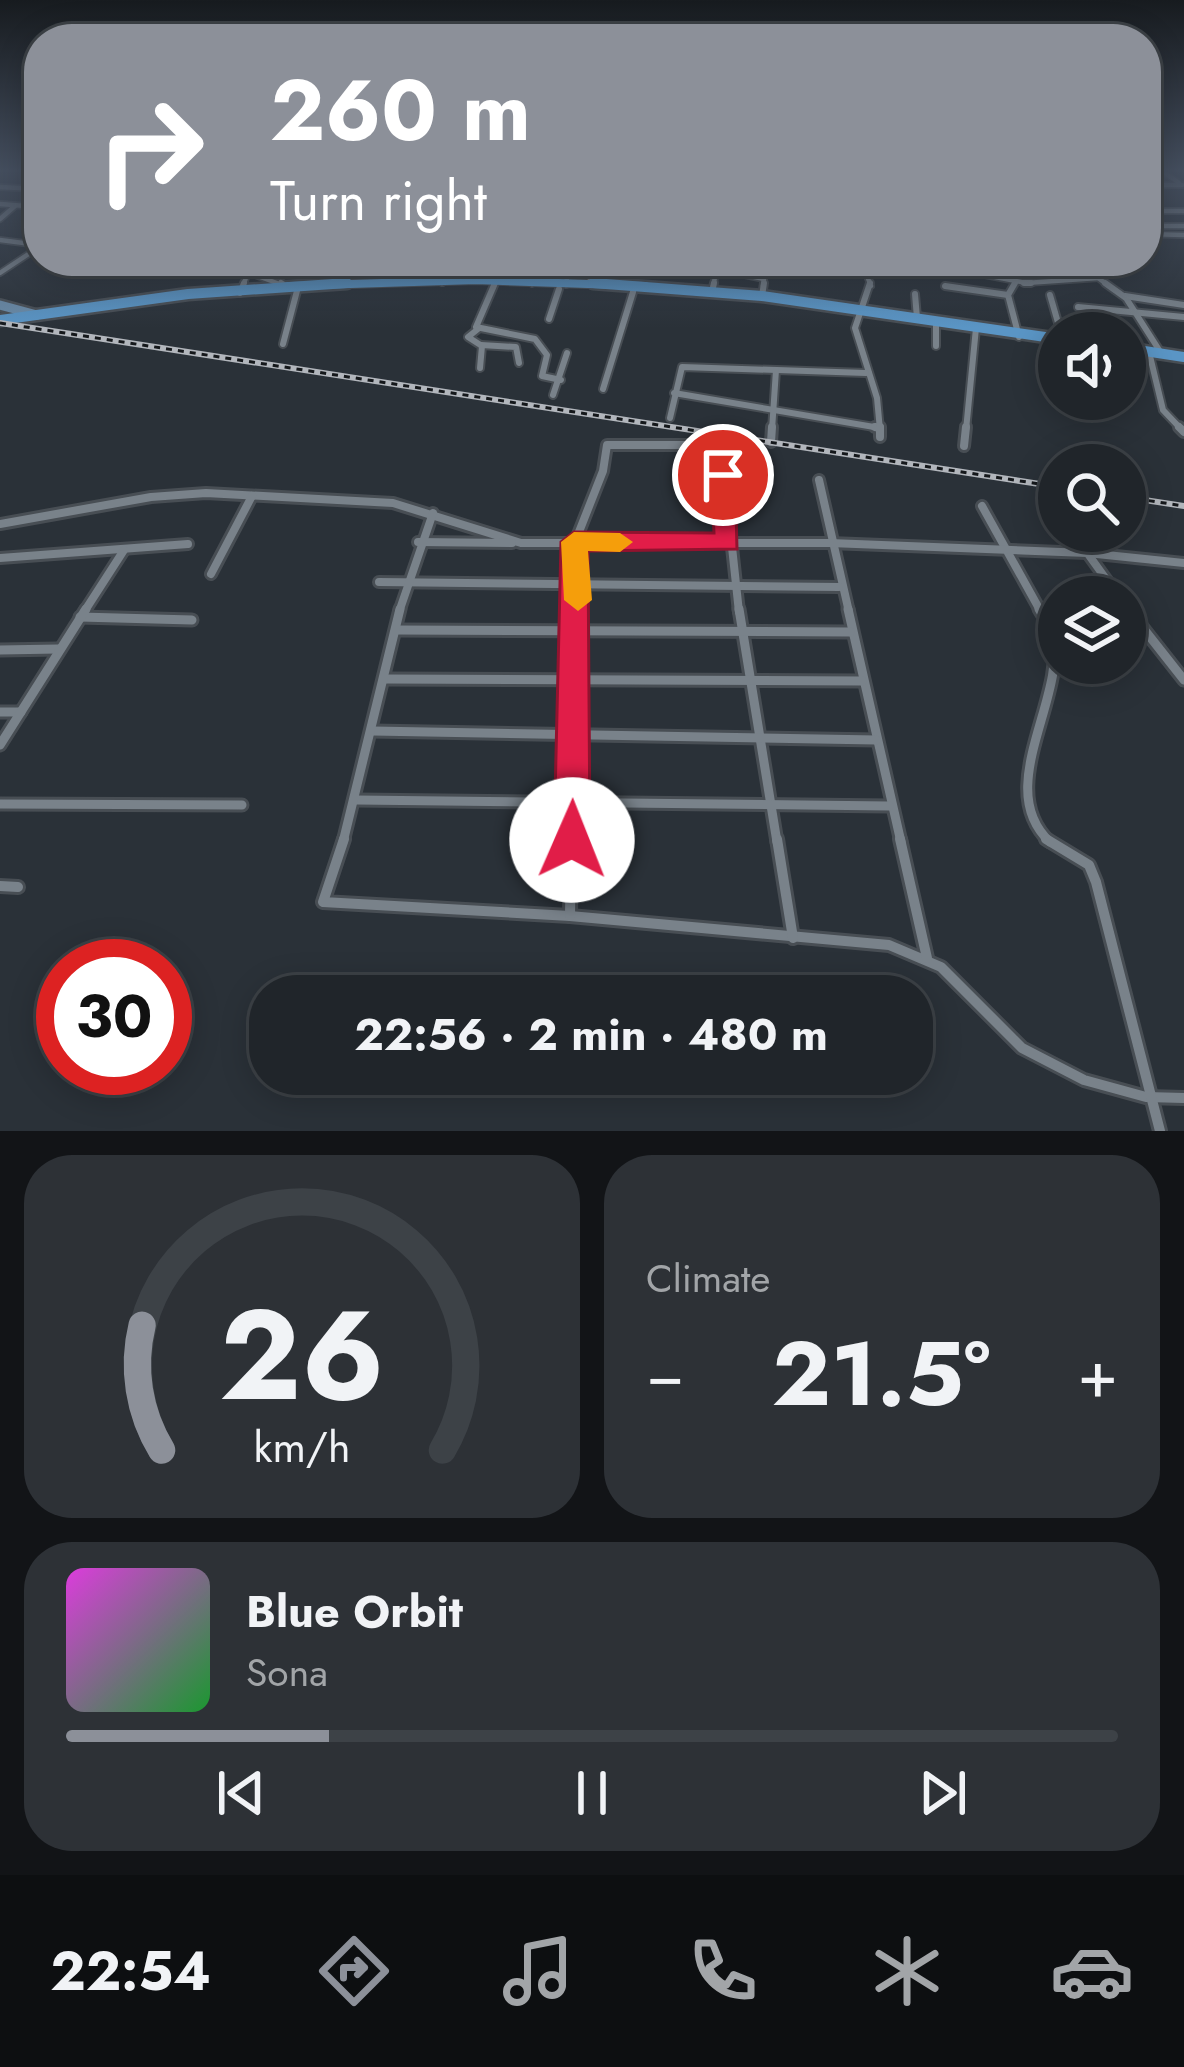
<!DOCTYPE html>
<meta charset="utf-8">
<style>
body{margin:0;font-family:Jost,sans-serif;background:#2d3136;color:#f1f3f6;height:100vh;display:flex;flex-direction:column;font-size:45px;white-space:nowrap}
*{box-sizing:border-box;margin:0}
p{font-size:39px;color:#a2a5a8}
.icon{flex:none;width:66px;height:66px;fill:none;stroke:currentColor;stroke-width:2;stroke-linecap:round;stroke-linejoin:round}
.map{position:relative;height:1131px;overflow:hidden}
.drawer{display:flex;flex-direction:column;gap:24px;padding:24px;background:#121417;flex:1}
.drawer>*{flex:none}
.hud{position:absolute;left:24px;top:24px;width:1137px;height:252px;border-radius:48px;box-shadow:0 6px 30px #0003,0 0 0 3px #3d4247;background:#8c9099;color:#fff;overflow:hidden}
.tools{position:absolute;left:1038px;top:312px;display:grid;gap:24px}
.tools a{display:grid;place-items:center;width:108px;height:108px;border-radius:50%;background:#20252a;box-shadow:0 6px 30px #0003,0 0 0 3px #3d4247;font-size:60px}
.speed{position:absolute;left:36px;top:939px;display:flex;gap:24px;font-size:60px;font-weight:700;text-align:center}
.speed>*{display:grid;place-content:center;width:156px;height:156px;border-radius:50%;background:#20252a;box-shadow:0 6px 30px #0003,0 0 0 3px #3d4247;line-height:1}
.speed .limit{border:18px solid #d22;background:#fff;color:#111}
.pin{position:absolute;display:grid;place-items:center;width:102px;height:102px;color:#fff;margin:-51px;border:6px solid #fff;border-radius:50%;box-shadow:0 3px 12px #0007}
.me{position:absolute;width:132px;margin:-66px;rotate:1deg;stroke-linejoin:round;filter:drop-shadow(0 0 9px #0008)}
.turn{display:flex;align-items:center;gap:42px;height:252px;padding:0 48px;font-size:54px}
.turn .icon{width:156px;height:156px;stroke-width:2.5}
.turn b{display:block;font-size:84px;line-height:102px}
.big{font-size:90px;font-weight:700;line-height:1.1}
.drawer .tile{flex:1;display:flex;flex-direction:column;justify-content:center;gap:18px;min-width:0;padding:0 42px;border-radius:48px;background:#2d3136}
.drawer .dial{align-items:center;gap:0}
.dial svg{height:312px;overflow:visible;fill:none;stroke:#3d4247;stroke-width:7;stroke-linecap:round;text-anchor:middle}
.dial text{fill:#f1f3f6;stroke:none}
.song{display:flex;align-items:center;gap:36px}
.cover{width:144px;height:144px;border-radius:18px;background:linear-gradient(135deg,hsl(300 70% 55%),hsl(130 70% 35%))}
.played{height:12px;border-radius:6px;background:linear-gradient(90deg,#8c9099 25%,#3d4247 25%)}
.keys{display:flex;justify-content:space-around;direction:ltr}
.heat{display:flex;justify-content:space-between;align-items:center;font-size:66px;direction:ltr}
.drawer .tiles{flex:1;display:grid;gap:24px;grid-template-columns:1fr 1fr}
.tile:last-child{grid-column:span 2}
.trip{position:absolute;left:249px;top:975px;width:684px;height:120px;border-radius:48px;background:#20252a;box-shadow:0 6px 30px #0003,0 0 0 3px #3d4247;font-weight:700;line-height:120px;text-align:center}
.tabs{display:flex;height:192px;justify-content:space-around;align-items:center;background:#0d0f11;color:#a2a5a8}
.tabs .icon{width:84px;height:84px}
.tabs .on{color:#8c9099}
.tabs b{font-size:54px;color:#f1f3f6}
.map>svg:first-child{display:block}
.lines{fill:none;stroke-linecap:round;stroke-linejoin:round}
.street-far4-casing{stroke:#484e54;stroke-width:8}
.street-far3-casing{stroke:#484e54;stroke-width:10}
.street-far2-casing{stroke:#484e54;stroke-width:14}
.street-far1-casing{stroke:#484e54;stroke-width:15}
.street-casing{stroke:#484e54;stroke-width:16}
.secondary-casing{stroke:#484e54;stroke-width:14}
.primary-far1-casing{stroke:#484e54;stroke-width:10}
.primary-casing{stroke:#484e54;stroke-width:15}
.street-far4{stroke:#79828a;stroke-width:4.5}
.street-far3{stroke:#79828a;stroke-width:6}
.street-far2{stroke:#79828a;stroke-width:8}
.street-far1{stroke:#79828a;stroke-width:9}
.street{stroke:#79828a;stroke-width:10}
.secondary{stroke:#6a8ba8;stroke-width:9}
.primary-far1{stroke:#5a95c5;stroke-width:8}
.primary{stroke:#5a95c5;stroke-width:10}
.rail-casing{stroke:#b2b6bc;stroke-width:6}
.rail{stroke:#15181b;stroke-width:3;stroke-dasharray:6;stroke-linecap:butt}
.route{fill:#e11d48;stroke:#92132f;stroke-width:3}
.slow{fill:#f59e0b}
</style>
<div class="map">
<svg width="1184" height="1131" viewBox="0 0 1184 1131">
<rect width="100%" height="100%" fill="#2a3138"/>
<g class="lines">
<g class="street-far4-casing">
<g id="street-far4">
<path d="M1161,170L1179,183"/>
<path d="M1146,185H1182"/>
<path d="M0,187L39,189"/>
<path d="M0,204L39,207"/>
<path d="M1146,211H1184"/>
<path d="M0,219L15,206"/>
<path d="M1146,226H1184"/>
<path d="M1146,234L1184,235"/>
<path d="M0,240L39,245"/>
<path d="M217,261L285,286"/>
<path d="M334,261L336,283"/>
<path d="M861,261L871,286"/>
<path d="M913,261L1026,283L1098,278"/>
<path d="M1047,261L1078,267"/>
<path d="M1075,261L1109,286"/>
<path d="M0,273L39,247"/>
<path d="M442,283L447,261"/>
<path d="M532,284L539,261"/>
<path d="M566,285L569,261"/>
<path d="M589,285L593,261"/>
<path d="M243,286L252,261"/>
<path d="M713,286L717,269L764,279"/>
<path d="M763,286L766,261"/>
</g>
</g>
<g class="street-far3-casing">
<g id="street-far3">
<path d="M281,283L287,287"/>
<path d="M495,283L476,327L535,339L547,355L542,376L561,380"/>
<path d="M870,283L855,328L877,398L880,430"/>
<path d="M1015,283L1008,295L1019,337"/>
<path d="M1024,283H1031"/>
<path d="M1105,283L1126,298L1161,353"/>
<path d="M945,286L1008,295"/>
<path d="M712,292L714,283"/>
<path d="M240,293L244,283"/>
<path d="M915,294L917,318"/>
<path d="M1050,295L1061,333"/>
<path d="M762,296L764,283"/>
<path d="M1125,296L1184,305"/>
<path d="M1078,307L1184,317"/>
<path d="M549,319L559,289"/>
<path d="M936,326V346"/>
<path d="M478,329L468,337L482,346L480,368"/>
<path d="M283,344L298,287"/>
<path d="M481,345L516,347L519,363"/>
<path d="M1149,352L1163,410L1182,430"/>
<path d="M603,389L633,292"/>
<path d="M674,393L880,428"/>
<path d="M553,395L567,353"/>
<path d="M670,418L682,367L866,373"/>
<path d="M772,430L776,370"/>
<path d="M966,430L976,328"/>
</g>
</g>
<g class="street-far2-casing">
<g id="street-far2">
<path d="M875,427L880,428"/>
<path d="M880,427V437"/>
<path d="M1179,427L1184,432"/>
<path d="M771,442L772,427"/>
<path d="M964,446L966,427"/>
<path d="M819,480L849,612"/>
<path d="M982,506L1041,612"/>
<path d="M0,524L151,497L206,493L393,503L521,543H830L1087,553L1184,563"/>
<path d="M418,542L512,543"/>
<path d="M1088,554L1119,597"/>
<path d="M0,558L188,544"/>
<path d="M211,574L252,496"/>
<path d="M379,582L839,587"/>
<path d="M1125,605L1131,612"/>
<path d="M84,612L124,550"/>
<path d="M399,612L433,513"/>
<path d="M574,612L575,542L603,471L607,445H721L739,612"/>
</g>
</g>
<g class="street-far1-casing">
<g id="street-far1">
<path d="M739,609L777,842"/>
<path d="M848,609L901,842"/>
<path d="M1039,609C1043,616 1051,626 1053,634C1067,699 992,788 1050,842"/>
<path d="M1128,609L1184,680"/>
<path d="M80,617L192,620"/>
<path d="M396,630L850,632"/>
<path d="M0,650L58,649"/>
<path d="M385,679L862,681"/>
<path d="M0,712H21"/>
<path d="M373,731L876,740"/>
<path d="M0,745L86,609"/>
<path d="M357,800L889,806"/>
<path d="M0,804L242,805"/>
<path d="M343,842L400,609"/>
<path d="M571,842L574,609"/>
</g>
</g>
<g class="street-casing">
<g id="street">
<path d="M344,839L323,902L570,916L889,945L941,967L1022,1048L1084,1080L1146,1097L1184,1098"/>
<path d="M777,839L793,938"/>
<path d="M900,839L927,958"/>
<path d="M1046,839L1089,865L1096,882L1160,1131"/>
<path d="M0,886L18,887"/>
<path d="M570,916L571,839"/>
</g>
</g>
<g class="secondary-casing">
<path id="secondary" d="M0,305L37,315"/>
</g>
<g class="primary-far1-casing">
<path id="primary-far1" d="M288,286L476,280L645,286"/>
</g>
<g class="primary-casing">
<g id="primary">
<path d="M593,283L762,296L1059,339"/>
<path d="M0,320L188,294L347,283"/>
<path d="M1125,348L1184,357"/>
</g>
</g>
<use href="#street-far4" class="street-far4"/>
<use href="#street-far3" class="street-far3"/>
<use href="#street-far2" class="street-far2"/>
<use href="#street-far1" class="street-far1"/>
<use href="#street" class="street"/>
<use href="#secondary" class="secondary"/>
<use href="#primary-far1" class="primary-far1"/>
<use href="#primary" class="primary"/>
<g class="rail-casing">
<g id="rail">
<path d="M0,323L1059,487"/>
<path d="M1125,497L1184,506"/>
</g>
</g>
<use href="#rail" class="rail"/>
</g>
<linearGradient id="sky" x2="0" y2="1"><stop stop-color="#171b1f"/><stop offset="0.52" stop-color="#444e5e"/><stop offset="1" stop-color="#444e5e" stop-opacity="0"/></linearGradient>
<rect width="1184" height="328" fill="url(#sky)"/>
<path class="route" d="M723,467L735,475L737,549L588,551L590,840L585,852L572,858L559,852L554,840L561,542L574,532L714,533L711,475Z"/>
<path class="slow" d="M574,532L620,533L633,542L620,552L588,551L592,600L578,611L564,600L561,542Z"/>
</svg>
<div class="tools">
<a><svg class="icon" aria-label="sound" viewBox="0 0 24 24"><path d="M4 9h4l5-4v14l-5-4H4zM17 9q2 3 0 6"/></svg></a>
<a><svg class="icon" aria-label="search" viewBox="0 0 24 24"><circle cx="10" cy="10" r="6"/><path d="M15 15l6 6"/></svg></a>
<a><svg class="icon" aria-label="layers" viewBox="0 0 24 24"><path d="M12 4l9 5-9 5-9-5zM3 14l9 5 9-5"/></svg></a>
</div>
<div class="speed"><div class="limit">30</div></div>
<div class="pin" style="left:723px;top:475px;background:#d93025"><svg class="icon" aria-label="arrive" viewBox="0 0 24 24"><path d="M6 21V4h12l-3 4 3 4H6"/></svg></div>
<svg class="me" style="left:572px;top:840px" viewBox="-20 -20 40 40"><circle r="19" fill="#fff"/><path d="M0-13L10 11 0 6-10 11z" fill="#e11d48"/></svg>
<div class="trip">22:56 · 2 min · 480 m</div>
<div class="hud">
<div class="turn"><svg class="icon" aria-label="right" viewBox="0 0 24 24"><path d="M7 20v-9h11M14 6l5 5-5 5"/></svg><div><b>260 m</b>Turn right</div></div>
</div>
</div>
<section class="drawer">
<div class="tiles">
<div class="tile dial"><svg viewBox="0 0 100 80">
<path d="M14 69A42 42 0 1 1 86 69"/>
<path d="M14 69A42 42 0 0 1 9 37" stroke="#8c9099"/>
<text x="50" y="56" font-size="32" font-weight="700">26</text>
<text x="50" y="72" font-size="11">km/h</text>
</svg></div>
<div class="tile"><p>Climate</p>
<div class="heat"><a>−</a><b class="big">21.5°</b><a>+</a></div>
</div>
<div class="tile">
<div class="song"><i class="cover"></i><div><b>Blue Orbit</b><p>Sona</p></div></div>
<div class="played"></div>
<div class="keys"><svg class="icon" aria-label="previous" viewBox="0 0 24 24"><path d="M18 5L8 12l10 7zM5 5v14"/></svg><svg class="icon" aria-label="pause" viewBox="0 0 24 24"><path d="M8 5v14M16 5v14"/></svg><svg class="icon" aria-label="next" viewBox="0 0 24 24"><path d="M6 5l10 7-10 7zM19 5v14"/></svg></div>
</div>
</div>
</section>
<nav class="tabs">
<b>22:54</b>
<svg class="icon on" aria-label="directions" viewBox="0 0 24 24"><path d="M12 3l9 9-9 9-9-9zM9 14v-3h6M13 9l2 2-2 2"/></svg>
<svg class="icon" aria-label="music" viewBox="0 0 24 24"><path d="M9 18V5l10-2v13"/><circle cx="6" cy="18" r="3"/><circle cx="16" cy="16" r="3"/></svg>
<svg class="icon" aria-label="phone" viewBox="0 0 24 24"><path d="M5 4h4l2 5-3 2q2 4 5 5l2-3 5 2v4C11 20 4 13 5 4z"/></svg>
<svg class="icon" aria-label="climate" viewBox="0 0 24 24"><path d="M12 3v18M4 7l16 10M4 17L20 7"/></svg>
<svg class="icon" aria-label="car" viewBox="0 0 24 24"><path d="M5 17H2v-5l4-1 3-4h7l3 4 3 1v5h-3M9 17h6M6 11h13"/><circle cx="7" cy="17" r="2"/><circle cx="17" cy="17" r="2"/></svg>
</nav>
